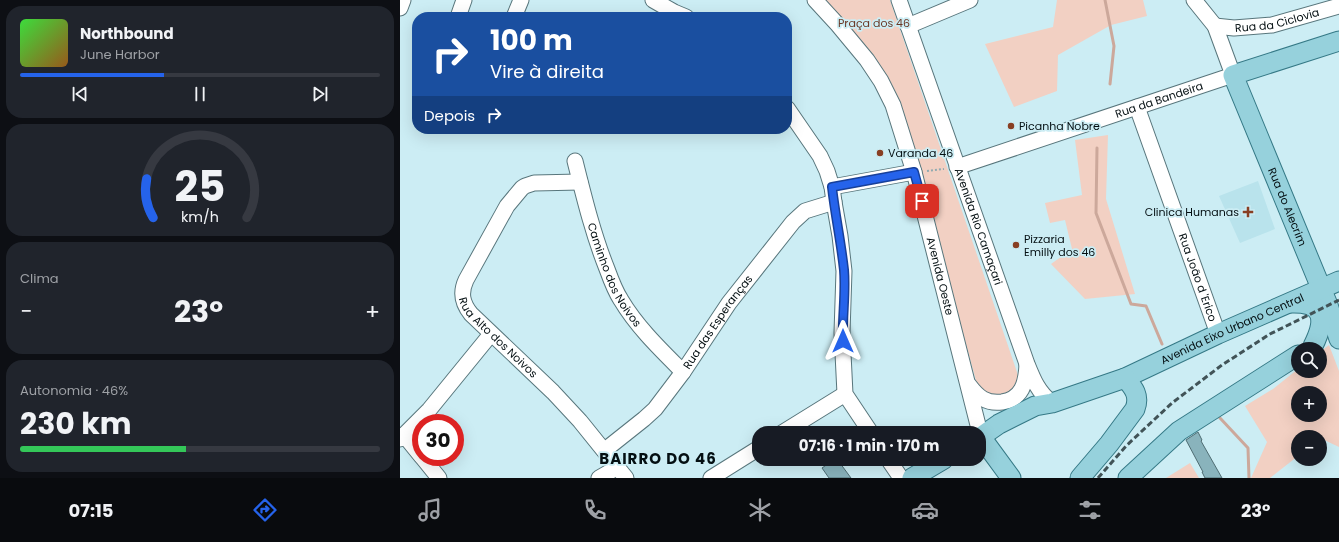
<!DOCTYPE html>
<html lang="pt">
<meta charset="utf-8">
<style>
body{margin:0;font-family:Poppins,sans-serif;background:#20242c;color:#f1f3f6;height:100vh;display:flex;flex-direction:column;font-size:15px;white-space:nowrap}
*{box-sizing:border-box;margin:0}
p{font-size:13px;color:#9ea1a6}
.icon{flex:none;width:22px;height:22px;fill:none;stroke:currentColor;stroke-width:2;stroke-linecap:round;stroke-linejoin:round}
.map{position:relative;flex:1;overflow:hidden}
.sheet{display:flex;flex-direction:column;gap:6px;padding:6px;background:#0d0f14;width:400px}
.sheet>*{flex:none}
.top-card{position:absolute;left:12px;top:12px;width:380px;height:122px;border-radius:16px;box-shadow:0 4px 16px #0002;background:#1a4fa0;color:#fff;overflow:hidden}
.tools{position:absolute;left:891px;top:342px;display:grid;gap:8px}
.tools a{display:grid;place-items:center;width:36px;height:36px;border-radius:50%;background:#171b24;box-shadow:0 4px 16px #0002;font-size:20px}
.speed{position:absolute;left:12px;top:414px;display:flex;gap:8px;font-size:20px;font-weight:700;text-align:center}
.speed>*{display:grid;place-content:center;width:52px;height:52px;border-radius:50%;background:#171b24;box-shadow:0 4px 16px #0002;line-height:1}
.speed .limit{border:6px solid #d22;background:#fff;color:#111}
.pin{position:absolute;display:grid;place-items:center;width:34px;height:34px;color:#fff;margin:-17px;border-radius:8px;box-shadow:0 2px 6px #0006}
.me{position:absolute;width:44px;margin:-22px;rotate:0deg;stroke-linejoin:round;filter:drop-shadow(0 0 3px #0008)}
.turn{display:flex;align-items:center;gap:14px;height:84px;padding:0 12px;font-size:18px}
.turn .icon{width:52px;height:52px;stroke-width:2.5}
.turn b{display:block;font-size:28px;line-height:34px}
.then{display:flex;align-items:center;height:38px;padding:0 12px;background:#0003;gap:8px;font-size:15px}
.big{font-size:30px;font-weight:700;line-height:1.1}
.sheet .card{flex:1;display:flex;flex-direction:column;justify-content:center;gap:6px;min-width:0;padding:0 14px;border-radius:16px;background:#20242c}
.sheet .dial{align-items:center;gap:0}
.dial svg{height:104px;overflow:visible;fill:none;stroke:#363941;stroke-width:7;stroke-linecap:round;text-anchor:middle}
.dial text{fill:#f1f3f6;stroke:none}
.song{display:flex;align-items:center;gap:12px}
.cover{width:48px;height:48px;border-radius:6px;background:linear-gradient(135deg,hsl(120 70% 55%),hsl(30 70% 35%))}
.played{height:4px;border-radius:2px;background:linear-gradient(90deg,#2563eb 40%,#363941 40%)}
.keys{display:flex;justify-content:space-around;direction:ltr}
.heat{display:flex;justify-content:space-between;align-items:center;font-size:22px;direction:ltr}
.charge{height:6px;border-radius:3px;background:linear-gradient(90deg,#34c759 46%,#363941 0)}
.trip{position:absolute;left:352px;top:426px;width:234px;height:40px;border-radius:16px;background:#171b24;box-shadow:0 4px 16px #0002;font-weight:700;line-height:40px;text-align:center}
.dock{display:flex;height:64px;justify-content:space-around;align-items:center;background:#090b0e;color:#9ea1a6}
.dock .icon{width:28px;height:28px}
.dock .current{color:#2563eb}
.dock b{font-size:18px;color:#f1f3f6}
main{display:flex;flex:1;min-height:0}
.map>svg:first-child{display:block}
.built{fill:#b9e3ec}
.green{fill:#f2d0c3;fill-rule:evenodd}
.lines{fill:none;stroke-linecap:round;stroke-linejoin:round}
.stream{stroke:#cca89b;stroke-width:3}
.building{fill:#89b3bc;stroke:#4f6d73}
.minor-casing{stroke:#58767c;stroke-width:17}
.major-casing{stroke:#357986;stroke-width:21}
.path{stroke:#90aab0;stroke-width:2;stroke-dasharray:2 2;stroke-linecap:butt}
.minor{stroke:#fff;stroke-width:15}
.major{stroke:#96d1dc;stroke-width:19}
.rail{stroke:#415357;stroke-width:3;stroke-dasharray:6 3;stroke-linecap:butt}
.route-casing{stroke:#184099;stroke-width:10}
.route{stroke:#2563eb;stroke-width:7}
.poi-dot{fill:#883f23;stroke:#ccedf4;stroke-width:1.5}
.labels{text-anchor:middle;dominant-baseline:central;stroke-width:3.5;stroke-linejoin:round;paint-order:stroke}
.street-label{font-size:11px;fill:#040f12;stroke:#ccedf4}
.park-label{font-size:11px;fill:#6b3927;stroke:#ccedf4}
.poi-label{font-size:11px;fill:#040f12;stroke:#ccedf4;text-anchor:start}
.district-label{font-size:15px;font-weight:bold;letter-spacing:1px;fill:#040f12;stroke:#ccedf4}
</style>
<main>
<section class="sheet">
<div class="card">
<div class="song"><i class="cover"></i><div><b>Northbound</b><p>June Harbor</p></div></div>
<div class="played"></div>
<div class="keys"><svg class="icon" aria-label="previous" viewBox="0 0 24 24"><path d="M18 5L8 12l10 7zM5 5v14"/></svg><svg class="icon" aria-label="pause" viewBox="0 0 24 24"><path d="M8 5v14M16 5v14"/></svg><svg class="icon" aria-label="next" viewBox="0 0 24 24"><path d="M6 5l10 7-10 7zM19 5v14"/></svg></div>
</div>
<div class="card dial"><svg viewBox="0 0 100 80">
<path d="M14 69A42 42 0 1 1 86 69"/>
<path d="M14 69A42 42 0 0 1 9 39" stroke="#2563eb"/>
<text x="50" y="56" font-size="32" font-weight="700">25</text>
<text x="50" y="72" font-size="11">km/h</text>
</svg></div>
<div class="card"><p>Clima</p>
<div class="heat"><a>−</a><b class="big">23°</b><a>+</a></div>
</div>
<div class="card"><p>Autonomia · 46%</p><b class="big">230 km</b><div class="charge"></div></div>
</section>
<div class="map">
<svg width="939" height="478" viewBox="0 0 939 478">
<rect width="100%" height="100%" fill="#ccedf4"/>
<path class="built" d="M858,181L875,229L840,243L819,196Z"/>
<g class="green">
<path d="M425,0H490L618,375L617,385L612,391L604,395L593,396L578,388L501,109Z"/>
<path d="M657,0H743L747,16L711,25L658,55L657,91L614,107L585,44L653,27Z"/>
<path d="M708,135L706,199L735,294L685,299L651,264L672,249L665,220L650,223L645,203L682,195L675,140Z"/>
<path d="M929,345L939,371V447L920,438V437H898V456L870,478H851L867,442L845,406L873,389L898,369V371H920V352ZM898,393H920V415H898Z"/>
<path d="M790,463L799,478H766Z"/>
</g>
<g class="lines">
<g class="stream">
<path d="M705,0L714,46L710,84"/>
<path d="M697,148L696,213L731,304L746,306L762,344"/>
<path d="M820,418L848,448L849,478"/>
</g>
</g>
<g class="building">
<path d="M798,432L802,440L801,441L822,478H805L802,472H803L786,440Z"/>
<path d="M435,459H437L451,478H429L422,468Z"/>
</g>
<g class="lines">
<g class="minor-casing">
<g id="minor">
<path d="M253,0L274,12L286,17"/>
<path id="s1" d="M415,0L438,25L467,60L481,81L493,105L514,172L581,437"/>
<path id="s2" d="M499,0L627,364C633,379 638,392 652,403"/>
<path d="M0,8L3,0"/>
<path d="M58,17L64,0"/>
<path d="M114,17L121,0"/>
<path d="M508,26L570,0"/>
<path id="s3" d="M815,26L834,28L872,25L939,6"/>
<path id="s4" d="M737,107L818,334"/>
<path d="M387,108L420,156L427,171L432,187L434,202L440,236L444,271L442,333L445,394L471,433"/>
<path id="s5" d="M175,161C184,197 193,234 207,269C211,280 215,291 221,300C237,327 261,350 283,372"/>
<path id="s6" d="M557,167L833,75L815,26L794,0"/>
<path id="s7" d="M180,182L134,183L125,186L122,188L107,206L66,280C60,293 62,303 71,314L153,392L180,421L226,478"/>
<path d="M432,187L514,172"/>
<path d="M569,385C578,397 586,404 602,402C622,399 626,383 627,365"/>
<path d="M382,433L445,394"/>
<path d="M4,435L21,456"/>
<path d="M0,439L29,410L91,334"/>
<path id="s8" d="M205,450L244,419L255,409L283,372L329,303L393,222L405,211L434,202"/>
<path d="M22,457L39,478"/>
<path d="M488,459L501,478"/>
<path d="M199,478L218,467"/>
<path d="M311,478L359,448"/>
</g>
</g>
<g class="major-casing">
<g id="major">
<path id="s9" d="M939,41L833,75L928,305L939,339"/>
<path d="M891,303C925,302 926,320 913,346"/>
<path d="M581,437L611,478"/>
<path id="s10" d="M579,438L599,424L635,406L652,403L725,378L818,334L939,281"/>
<path d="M512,478L544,459"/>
<path d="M680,478L709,444L735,409C740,396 734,388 725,378"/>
<path d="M728,478L779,431L898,355"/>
</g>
</g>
<path class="path" d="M527,171L544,169"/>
<use href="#minor" class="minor"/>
<use href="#major" class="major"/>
<path class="rail" d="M698,478L726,446L772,403L822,365L870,334L939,300"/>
</g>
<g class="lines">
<g class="route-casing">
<path id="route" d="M443,341C442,317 446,293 444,270C441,242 435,214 432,187L514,172L522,201"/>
</g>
<use href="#route" class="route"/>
</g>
<g class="poi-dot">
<circle cx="611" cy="126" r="4"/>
<circle cx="480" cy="153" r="4"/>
<path d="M846 206h4v4h4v4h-4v4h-4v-4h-4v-4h4z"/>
<circle cx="616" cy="245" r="4"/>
</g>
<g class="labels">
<g class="street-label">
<text stroke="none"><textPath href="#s3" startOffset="63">Rua da Ciclovia</textPath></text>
<text stroke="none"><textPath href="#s6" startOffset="213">Rua da Bandeira</textPath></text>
<text stroke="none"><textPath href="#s9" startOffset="254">Rua do Alecrim</textPath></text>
<text stroke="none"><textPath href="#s2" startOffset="240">Avenida Rio Camaçari</textPath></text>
<text stroke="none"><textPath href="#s5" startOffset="121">Caminho dos Noivos</textPath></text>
<text stroke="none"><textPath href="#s1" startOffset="309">Avenida Oeste</textPath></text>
<text stroke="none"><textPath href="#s4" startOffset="181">Rua João d 'Erico</textPath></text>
<text stroke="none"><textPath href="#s8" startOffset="172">Rua das Esperanças</textPath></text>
<text stroke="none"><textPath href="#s10" startOffset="277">Avenida Eixo Urbano Central</textPath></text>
<text stroke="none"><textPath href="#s7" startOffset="239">Rua Alto dos Noivos</textPath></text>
</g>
<g class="park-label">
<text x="474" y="23">Praça dos 46</text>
</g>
<g class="poi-label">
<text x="619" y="126">Picanha Nobre</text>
<text x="488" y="153">Varanda 46</text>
<text x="839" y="212" text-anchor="end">Clinica Humanas</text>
<text x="624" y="239">Pizzaria<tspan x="624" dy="13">Emilly dos 46</tspan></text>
</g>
<g class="district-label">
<text x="258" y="458">BAIRRO DO 46</text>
</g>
</g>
</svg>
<div class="tools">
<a><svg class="icon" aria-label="search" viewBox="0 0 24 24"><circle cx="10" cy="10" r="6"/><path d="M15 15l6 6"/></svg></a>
<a>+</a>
<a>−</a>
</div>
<div class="speed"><div class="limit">30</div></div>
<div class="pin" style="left:522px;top:201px;background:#d93025"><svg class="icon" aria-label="arrive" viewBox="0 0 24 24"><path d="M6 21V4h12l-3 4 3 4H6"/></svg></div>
<svg class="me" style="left:443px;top:341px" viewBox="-20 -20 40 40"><path d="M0-17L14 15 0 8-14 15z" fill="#2563eb" stroke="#fff" stroke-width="4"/></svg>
<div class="trip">07:16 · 1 min · 170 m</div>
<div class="top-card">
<div class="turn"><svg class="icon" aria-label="right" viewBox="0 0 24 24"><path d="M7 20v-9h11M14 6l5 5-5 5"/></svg><div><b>100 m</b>Vire à direita</div></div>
<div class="then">Depois<svg class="icon" aria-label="right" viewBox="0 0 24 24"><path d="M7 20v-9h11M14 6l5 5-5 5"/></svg></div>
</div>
</div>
</main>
<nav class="dock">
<b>07:15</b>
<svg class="icon current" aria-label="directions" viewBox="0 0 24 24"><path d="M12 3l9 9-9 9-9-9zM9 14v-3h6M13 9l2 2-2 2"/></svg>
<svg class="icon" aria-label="music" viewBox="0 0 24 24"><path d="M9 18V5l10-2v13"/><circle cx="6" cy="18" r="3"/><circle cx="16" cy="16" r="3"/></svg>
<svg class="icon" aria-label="phone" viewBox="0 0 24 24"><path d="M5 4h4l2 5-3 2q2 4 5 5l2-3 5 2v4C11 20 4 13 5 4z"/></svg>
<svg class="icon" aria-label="climate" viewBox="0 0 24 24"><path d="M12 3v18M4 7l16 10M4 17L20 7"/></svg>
<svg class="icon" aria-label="car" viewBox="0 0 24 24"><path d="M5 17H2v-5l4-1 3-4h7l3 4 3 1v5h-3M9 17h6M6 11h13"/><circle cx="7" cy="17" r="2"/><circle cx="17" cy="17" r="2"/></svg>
<svg class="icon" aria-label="filters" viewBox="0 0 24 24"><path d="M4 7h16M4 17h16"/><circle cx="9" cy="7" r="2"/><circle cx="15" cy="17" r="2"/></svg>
<b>23°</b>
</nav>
